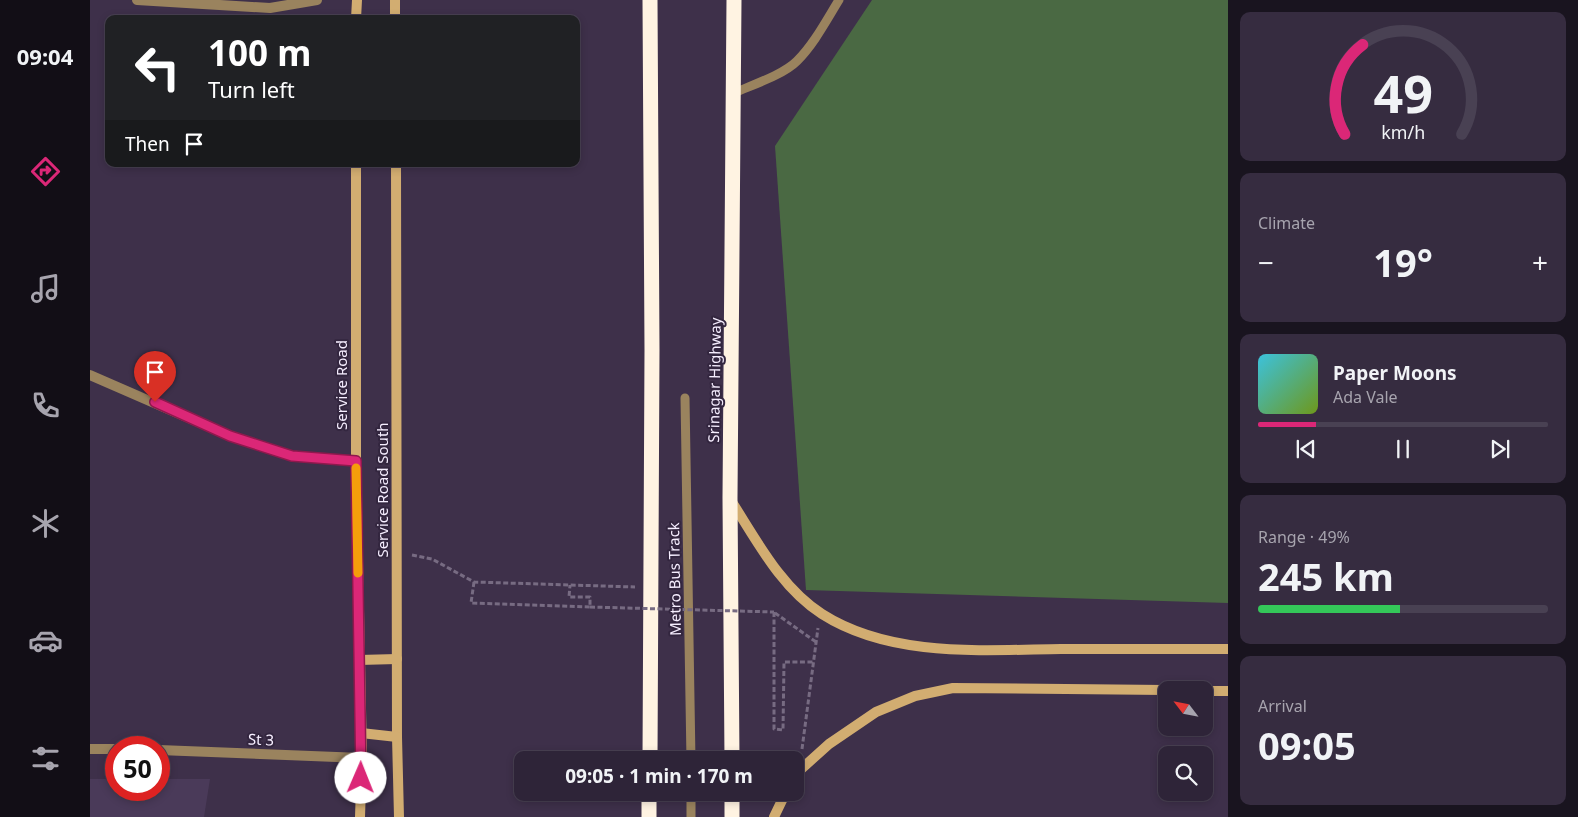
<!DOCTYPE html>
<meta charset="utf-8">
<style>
body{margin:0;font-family:"Noto Sans",sans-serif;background:#362c40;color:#f1f3f6;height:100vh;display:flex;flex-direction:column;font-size:19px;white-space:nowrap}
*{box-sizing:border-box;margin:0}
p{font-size:16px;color:#a7a4ae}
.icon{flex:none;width:28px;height:28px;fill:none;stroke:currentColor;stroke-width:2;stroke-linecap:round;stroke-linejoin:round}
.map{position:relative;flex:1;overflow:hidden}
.side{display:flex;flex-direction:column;gap:12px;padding:12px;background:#19141f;width:350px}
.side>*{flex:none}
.banner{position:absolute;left:15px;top:15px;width:475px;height:152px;border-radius:10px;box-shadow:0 2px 8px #0003,0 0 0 1px #494153;background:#202124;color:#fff;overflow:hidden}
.needle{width:32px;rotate:302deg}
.buttons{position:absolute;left:1068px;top:681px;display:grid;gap:10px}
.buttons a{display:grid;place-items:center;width:55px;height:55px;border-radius:10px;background:#2e2438;box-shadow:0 2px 8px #0003,0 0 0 1px #494153;font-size:25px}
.speed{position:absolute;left:15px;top:736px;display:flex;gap:10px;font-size:25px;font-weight:700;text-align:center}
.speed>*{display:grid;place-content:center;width:65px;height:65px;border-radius:50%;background:#2e2438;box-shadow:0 2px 8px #0003,0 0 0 1px #494153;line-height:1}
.speed .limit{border:8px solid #d22;background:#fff;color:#111}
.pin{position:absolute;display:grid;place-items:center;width:42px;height:42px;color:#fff;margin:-51px -21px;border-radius:50% 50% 50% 0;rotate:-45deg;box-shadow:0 0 5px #0007}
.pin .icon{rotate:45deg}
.me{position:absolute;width:55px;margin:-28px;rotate:1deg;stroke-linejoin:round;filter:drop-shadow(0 0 4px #0008)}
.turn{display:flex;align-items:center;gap:18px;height:105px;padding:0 20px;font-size:22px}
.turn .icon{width:65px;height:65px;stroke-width:2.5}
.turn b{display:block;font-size:35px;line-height:42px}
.then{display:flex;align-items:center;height:48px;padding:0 20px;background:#0003;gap:10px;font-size:19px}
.big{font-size:38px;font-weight:700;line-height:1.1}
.side .widget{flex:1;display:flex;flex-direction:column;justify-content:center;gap:8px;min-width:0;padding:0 18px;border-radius:10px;background:#362c40}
.side .dial{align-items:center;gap:0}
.dial svg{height:130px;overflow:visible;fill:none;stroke:#494153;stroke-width:7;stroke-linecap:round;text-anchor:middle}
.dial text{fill:#f1f3f6;stroke:none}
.song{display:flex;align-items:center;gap:15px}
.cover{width:60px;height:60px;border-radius:8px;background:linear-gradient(135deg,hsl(190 70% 55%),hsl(80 70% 35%))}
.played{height:5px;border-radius:2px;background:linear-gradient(90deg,#db2777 20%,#494153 20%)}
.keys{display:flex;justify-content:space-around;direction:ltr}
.heat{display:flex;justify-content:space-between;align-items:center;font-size:28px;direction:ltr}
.charge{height:8px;border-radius:4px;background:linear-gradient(90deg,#34c759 49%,#494153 0)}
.trip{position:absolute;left:424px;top:751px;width:290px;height:50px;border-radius:10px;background:#2e2438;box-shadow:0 2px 8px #0003,0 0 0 1px #494153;font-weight:700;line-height:50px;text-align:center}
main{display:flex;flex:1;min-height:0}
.menu{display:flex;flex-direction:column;width:90px;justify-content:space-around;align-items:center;background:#120e16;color:#a7a4ae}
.menu .icon{width:35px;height:35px}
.menu .current{color:#db2777}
.menu b{font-size:22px;color:#f1f3f6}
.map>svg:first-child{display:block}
.built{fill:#4a3a59}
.forest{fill:#4a6943}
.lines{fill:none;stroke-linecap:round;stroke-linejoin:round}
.path{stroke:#776b82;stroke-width:3;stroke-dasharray:5 2.5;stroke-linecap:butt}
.lane{stroke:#9a835e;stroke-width:9}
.street{stroke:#9a835e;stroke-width:10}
.secondary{stroke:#d2ad71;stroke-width:10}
.highway{stroke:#fff3e2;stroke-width:15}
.path-bridge{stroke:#776b82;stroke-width:3;stroke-dasharray:5 2.5;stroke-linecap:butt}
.route-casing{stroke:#8e194d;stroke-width:12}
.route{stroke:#db2777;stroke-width:9}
.slow{stroke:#f59e0b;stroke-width:9}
.labels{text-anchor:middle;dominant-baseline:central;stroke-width:4;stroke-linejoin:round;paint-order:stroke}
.street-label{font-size:15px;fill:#f6eeff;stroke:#33263f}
</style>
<main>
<nav class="menu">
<b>09:04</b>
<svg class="icon current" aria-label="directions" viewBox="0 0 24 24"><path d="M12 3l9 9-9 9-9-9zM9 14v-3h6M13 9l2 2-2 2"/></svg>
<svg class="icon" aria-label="music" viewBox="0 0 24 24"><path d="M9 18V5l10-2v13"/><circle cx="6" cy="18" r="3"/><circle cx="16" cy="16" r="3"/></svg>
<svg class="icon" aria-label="phone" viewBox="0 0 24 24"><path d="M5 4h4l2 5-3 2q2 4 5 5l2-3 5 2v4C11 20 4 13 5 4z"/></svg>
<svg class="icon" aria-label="climate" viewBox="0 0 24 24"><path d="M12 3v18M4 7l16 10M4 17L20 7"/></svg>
<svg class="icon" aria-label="car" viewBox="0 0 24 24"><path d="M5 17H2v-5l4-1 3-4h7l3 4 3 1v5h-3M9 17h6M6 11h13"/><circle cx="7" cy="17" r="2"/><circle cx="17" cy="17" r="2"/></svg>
<svg class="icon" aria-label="filters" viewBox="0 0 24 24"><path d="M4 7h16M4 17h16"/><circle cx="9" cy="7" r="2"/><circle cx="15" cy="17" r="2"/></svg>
</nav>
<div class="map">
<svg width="1138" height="817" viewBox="0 0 1138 817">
<rect width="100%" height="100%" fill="#3e304a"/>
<path class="built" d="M0,779H26V790H69V779H120L114,817H0Z"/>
<path class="forest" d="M782,0H1138V603L716,590L685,146Z"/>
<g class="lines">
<g class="path">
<path d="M322,555L342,559L384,582L545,587"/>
<path d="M384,582L381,603L500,607V597H479L480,585"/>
<path d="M684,612V729L693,730L694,662H724"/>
<path d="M685,613L726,642"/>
<path d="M712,749L728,628"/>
</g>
<g class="lane">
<path d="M644,93C662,85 693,75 707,61C724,44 736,21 749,0"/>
<path d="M595,398L601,760"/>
<path d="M601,792V817"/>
</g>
<g class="street">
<path d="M47,0L180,8L227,0"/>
<path d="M0,375L140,436L202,456L266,461"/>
<path d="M0,749H26"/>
<path d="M69,750L272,758"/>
</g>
<g class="secondary">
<path d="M305,0V19"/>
<path d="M266,19L267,0"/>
<path d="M266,164V461L272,758L270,817"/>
<path d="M306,164L307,737L309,817"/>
<path d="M640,499C666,539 690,587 732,614C801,658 893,650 971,649C1027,649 1082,649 1138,649"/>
<path d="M269,660L307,659"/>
<path d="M1114,691H1138"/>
<path d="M271,733L307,737"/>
<path d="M705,778L709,771L739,744L786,712L825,696L863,688L1076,690"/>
<path d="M684,817L696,792"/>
</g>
<g class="highway">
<path d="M560,760L562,350L560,0"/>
<path d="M642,760L640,498L644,0"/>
<path d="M642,792V817"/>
<path d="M559,817V792"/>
</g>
<path class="path-bridge" d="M500,607L684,612"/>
</g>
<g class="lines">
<g class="route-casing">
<path id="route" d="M65,402L140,436L202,456L266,461L271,778"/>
</g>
<use href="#route" class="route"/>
<path class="slow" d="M266,468L268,573"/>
</g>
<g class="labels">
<g class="street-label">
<text transform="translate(624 380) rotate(-89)">Srinagar Highway</text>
<text transform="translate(251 385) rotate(-90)">Service Road</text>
<text transform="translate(292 490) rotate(-90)">Service Road South</text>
<text transform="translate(584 579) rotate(-91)">Metro Bus Track</text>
<text transform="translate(171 739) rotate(2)">St 3</text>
</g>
</g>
</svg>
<div class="buttons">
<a><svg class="needle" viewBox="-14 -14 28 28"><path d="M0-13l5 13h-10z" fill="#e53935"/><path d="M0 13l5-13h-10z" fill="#a7a4ae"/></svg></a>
<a><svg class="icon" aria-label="search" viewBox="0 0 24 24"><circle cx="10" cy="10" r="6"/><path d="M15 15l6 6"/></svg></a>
</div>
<div class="speed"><div class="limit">50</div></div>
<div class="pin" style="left:65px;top:402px;background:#d93025"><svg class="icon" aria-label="arrive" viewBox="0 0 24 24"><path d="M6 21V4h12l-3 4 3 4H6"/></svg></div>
<svg class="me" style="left:271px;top:778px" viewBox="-20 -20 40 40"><circle r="19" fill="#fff"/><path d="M0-13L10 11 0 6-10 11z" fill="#db2777"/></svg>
<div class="trip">09:05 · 1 min · 170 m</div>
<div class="banner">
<div class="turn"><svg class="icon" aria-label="left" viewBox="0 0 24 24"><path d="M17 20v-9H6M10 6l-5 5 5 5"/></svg><div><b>100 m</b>Turn left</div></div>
<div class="then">Then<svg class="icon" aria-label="arrive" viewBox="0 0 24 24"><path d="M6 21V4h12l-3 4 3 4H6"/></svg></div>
</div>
</div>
<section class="side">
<div class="widget dial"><svg viewBox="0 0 100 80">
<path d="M14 69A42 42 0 1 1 86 69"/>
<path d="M14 69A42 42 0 0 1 25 14" stroke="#db2777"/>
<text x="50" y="56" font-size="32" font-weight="700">49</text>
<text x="50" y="72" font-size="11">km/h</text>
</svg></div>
<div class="widget"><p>Climate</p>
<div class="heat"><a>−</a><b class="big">19°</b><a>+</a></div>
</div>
<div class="widget">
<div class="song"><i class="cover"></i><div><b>Paper Moons</b><p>Ada Vale</p></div></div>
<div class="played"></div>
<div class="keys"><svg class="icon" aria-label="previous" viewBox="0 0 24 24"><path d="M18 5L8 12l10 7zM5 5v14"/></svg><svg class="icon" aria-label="pause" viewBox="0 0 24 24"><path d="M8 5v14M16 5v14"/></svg><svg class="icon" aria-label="next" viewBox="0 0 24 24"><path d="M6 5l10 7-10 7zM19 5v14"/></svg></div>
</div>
<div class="widget"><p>Range · 49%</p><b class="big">245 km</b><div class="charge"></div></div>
<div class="widget"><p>Arrival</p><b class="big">09:05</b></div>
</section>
</main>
